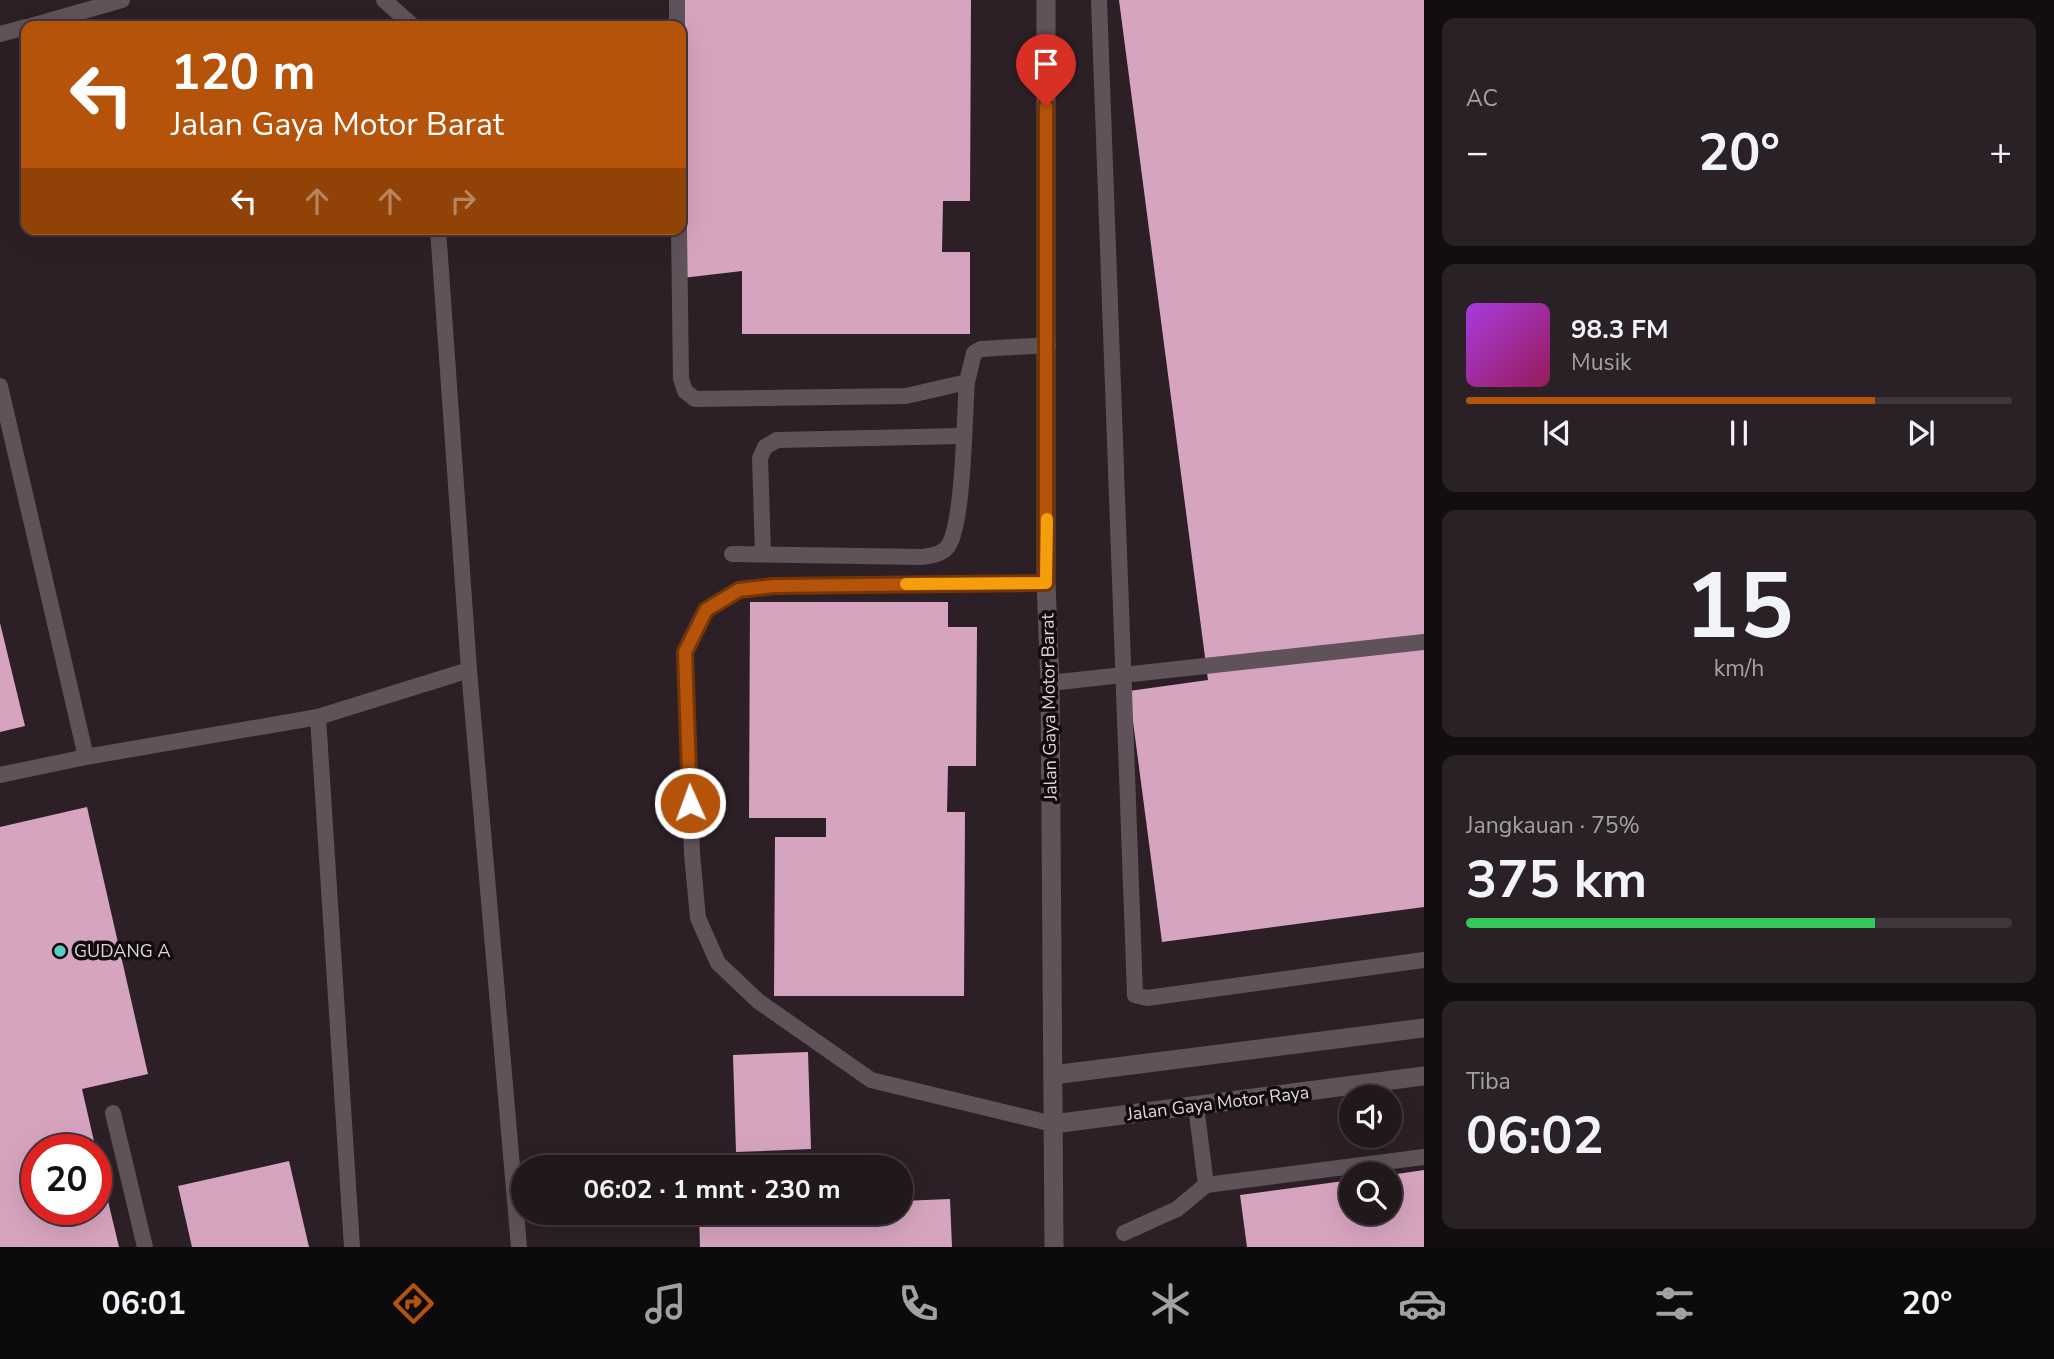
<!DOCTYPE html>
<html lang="id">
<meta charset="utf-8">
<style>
body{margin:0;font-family:"Nunito Sans",sans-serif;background:#292125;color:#f1f3f6;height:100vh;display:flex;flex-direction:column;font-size:26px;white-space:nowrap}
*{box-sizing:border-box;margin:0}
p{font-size:23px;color:#a2a0a3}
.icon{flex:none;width:38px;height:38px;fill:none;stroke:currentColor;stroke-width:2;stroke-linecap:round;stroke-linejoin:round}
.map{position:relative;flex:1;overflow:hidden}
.sheet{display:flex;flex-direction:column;gap:18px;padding:18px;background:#120d0f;width:630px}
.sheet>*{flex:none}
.hud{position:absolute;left:21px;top:21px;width:665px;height:214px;border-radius:14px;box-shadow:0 7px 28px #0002,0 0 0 2px #3e373b;background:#b45309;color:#fff;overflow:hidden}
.controls{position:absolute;left:1339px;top:1085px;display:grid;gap:14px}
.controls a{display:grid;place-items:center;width:63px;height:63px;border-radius:50%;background:#21181c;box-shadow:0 7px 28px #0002,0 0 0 2px #3e373b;font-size:35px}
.speed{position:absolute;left:21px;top:1134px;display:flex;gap:14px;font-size:35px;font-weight:700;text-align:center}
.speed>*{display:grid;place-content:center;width:91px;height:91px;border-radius:50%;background:#21181c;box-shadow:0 7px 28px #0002,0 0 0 2px #3e373b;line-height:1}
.speed .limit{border:10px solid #d22;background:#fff;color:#111}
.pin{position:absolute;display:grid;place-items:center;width:60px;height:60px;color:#fff;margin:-72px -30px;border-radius:50% 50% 50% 0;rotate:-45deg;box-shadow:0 0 7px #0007}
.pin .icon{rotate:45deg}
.me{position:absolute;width:77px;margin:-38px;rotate:358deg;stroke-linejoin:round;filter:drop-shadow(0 0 5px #0008)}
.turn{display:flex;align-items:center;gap:24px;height:147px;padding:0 35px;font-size:32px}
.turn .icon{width:91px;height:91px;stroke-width:2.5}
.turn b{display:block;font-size:49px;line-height:60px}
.lanes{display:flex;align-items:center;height:66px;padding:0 35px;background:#0003;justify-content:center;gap:35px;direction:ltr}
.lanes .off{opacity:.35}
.big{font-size:52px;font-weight:700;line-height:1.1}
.sheet .card{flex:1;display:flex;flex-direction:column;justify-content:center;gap:10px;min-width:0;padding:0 24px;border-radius:14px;background:#292125}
.sheet .dial{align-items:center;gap:0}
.dial b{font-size:91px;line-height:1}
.song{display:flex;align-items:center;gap:21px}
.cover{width:84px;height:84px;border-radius:10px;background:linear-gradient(135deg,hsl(280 70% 55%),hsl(330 70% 35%))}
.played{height:7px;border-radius:4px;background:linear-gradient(90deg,#b45309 75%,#3e373b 75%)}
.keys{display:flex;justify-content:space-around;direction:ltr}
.heat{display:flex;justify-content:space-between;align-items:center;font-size:38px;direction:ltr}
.charge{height:10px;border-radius:5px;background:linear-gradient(90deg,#34c759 75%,#3e373b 0)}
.trip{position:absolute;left:511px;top:1155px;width:402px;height:70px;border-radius:35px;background:#21181c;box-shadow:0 7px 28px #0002,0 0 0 2px #3e373b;font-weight:700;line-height:70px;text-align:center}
.tab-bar{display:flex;height:112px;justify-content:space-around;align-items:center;background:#0d0a0b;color:#a2a0a3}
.tab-bar .icon{width:49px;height:49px}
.tab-bar .active{color:#b45309}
.tab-bar b{font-size:32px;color:#f1f3f6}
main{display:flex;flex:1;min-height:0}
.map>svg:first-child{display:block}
.building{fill:#d7a4bf}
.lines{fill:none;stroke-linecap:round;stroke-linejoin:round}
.service{stroke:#605259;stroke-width:16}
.tertiary{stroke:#605259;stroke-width:19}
.route-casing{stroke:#753606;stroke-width:18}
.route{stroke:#b45309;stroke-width:12}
.slow{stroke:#f59e0b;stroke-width:12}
.poi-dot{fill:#59cebf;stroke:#110b0e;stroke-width:2.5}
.labels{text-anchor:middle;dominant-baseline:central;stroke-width:7;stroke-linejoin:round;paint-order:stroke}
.street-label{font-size:18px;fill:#dfd7db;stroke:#110b0e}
.poi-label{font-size:18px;fill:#dfd7db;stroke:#110b0e;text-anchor:start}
</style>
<main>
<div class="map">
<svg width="1424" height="1247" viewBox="0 0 1424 1247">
<rect width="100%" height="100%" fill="#2c2026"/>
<g class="building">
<path d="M684,0H971L970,201H943L942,252H970V334H742V271L682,278Z"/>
<path d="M1119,0H1424V907L1162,942L1129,691L1208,680Z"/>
<path d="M750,602H948V627H977L976,766H948L947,812H965L964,996H774L775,837H826V818H749Z"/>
<path d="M0,623L25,726L0,732Z"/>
<path d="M87,807L148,1074L82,1089L96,1150H37V1209H96L97,1155L119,1247H0V827Z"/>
<path d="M808,1052L811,1149L736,1152L733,1055Z"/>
<path d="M289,1161L309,1247H192L178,1186Z"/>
<path d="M1424,1170V1247H1247L1240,1195L1351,1180V1213H1390V1175Z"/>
<path d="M950,1199L952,1247H700L699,1213H901V1201Z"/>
</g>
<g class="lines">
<g class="service">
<path d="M384,0L413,26"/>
<path d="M677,0V26"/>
<path d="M1099,0L1135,995L1147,998L1424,960"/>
<path d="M31,26L122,0"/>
<path d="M0,34L26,27"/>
<path d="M438,229L469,670L519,1247"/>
<path d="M679,229L681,379L685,391L695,399L906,396L967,382L974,353L981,349L1048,345"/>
<path d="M0,386L86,757"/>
<path d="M732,554L923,557C933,555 945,554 950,543C964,513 964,419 967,382"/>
<path d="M763,554L760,458L765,447L777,440L962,436"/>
<path d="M1046,583L774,586L739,590L706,610L685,652L692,854L698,918L718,963L758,1001L871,1080L1053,1124"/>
<path d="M1050,683L1424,642"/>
<path d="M318,717L352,1247"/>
<path d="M0,775L86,757L318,717L469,670"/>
<path d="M1196,1106L1206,1185L1424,1157"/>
<path d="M113,1113L145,1247"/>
<path d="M1124,1233L1177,1209L1206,1185"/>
</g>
<g class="tertiary">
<path d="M1046,0V583L1050,683L1054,1247"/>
<path d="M1053,1075L1424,1028"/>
<path d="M1053,1124L1424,1076"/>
</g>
</g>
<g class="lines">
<g class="route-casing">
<path id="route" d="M690,803L685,652L706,610L739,590L774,586L1046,583V106"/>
</g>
<use href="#route" class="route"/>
<path class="slow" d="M906,584L1046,583L1047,519"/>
</g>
<circle class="poi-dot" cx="60" cy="951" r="7"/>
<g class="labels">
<g class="street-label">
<text transform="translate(1049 707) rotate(-91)">Jalan Gaya Motor Barat</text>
<text transform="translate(1218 1103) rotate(-7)">Jalan Gaya Motor Raya</text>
</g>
<g class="poi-label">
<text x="74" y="951">GUDANG A</text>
</g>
</g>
</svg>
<div class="controls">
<a><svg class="icon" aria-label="sound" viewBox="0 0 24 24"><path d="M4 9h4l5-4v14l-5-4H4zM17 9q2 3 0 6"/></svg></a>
<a><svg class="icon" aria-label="search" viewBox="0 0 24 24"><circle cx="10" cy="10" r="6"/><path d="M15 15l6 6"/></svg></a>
</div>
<div class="speed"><div class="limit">20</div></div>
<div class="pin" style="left:1046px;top:106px;background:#d93025"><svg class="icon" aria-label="arrive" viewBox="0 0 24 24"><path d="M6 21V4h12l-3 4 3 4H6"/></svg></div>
<svg class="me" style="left:690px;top:803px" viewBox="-20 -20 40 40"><circle r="17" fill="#b45309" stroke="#fff" stroke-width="3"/><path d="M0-11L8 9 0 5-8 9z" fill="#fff"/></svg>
<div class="trip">06:02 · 1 mnt · 230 m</div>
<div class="hud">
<div class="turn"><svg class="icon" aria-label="left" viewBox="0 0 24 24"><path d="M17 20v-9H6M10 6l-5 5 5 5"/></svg><div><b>120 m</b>Jalan Gaya Motor Barat</div></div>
<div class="lanes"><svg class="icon" aria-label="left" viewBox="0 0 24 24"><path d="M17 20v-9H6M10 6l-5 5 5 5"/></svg><svg class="icon off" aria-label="ahead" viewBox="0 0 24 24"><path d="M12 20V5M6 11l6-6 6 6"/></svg><svg class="icon off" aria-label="ahead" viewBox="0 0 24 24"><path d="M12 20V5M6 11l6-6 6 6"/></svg><svg class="icon off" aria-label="right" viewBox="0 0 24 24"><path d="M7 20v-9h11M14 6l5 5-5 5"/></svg></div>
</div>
</div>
<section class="sheet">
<div class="card"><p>AC</p>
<div class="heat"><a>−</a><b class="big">20°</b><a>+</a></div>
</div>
<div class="card">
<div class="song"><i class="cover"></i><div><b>98.3 FM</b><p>Musik</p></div></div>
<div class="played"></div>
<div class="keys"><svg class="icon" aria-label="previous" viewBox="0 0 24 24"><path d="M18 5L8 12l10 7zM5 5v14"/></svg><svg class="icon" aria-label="pause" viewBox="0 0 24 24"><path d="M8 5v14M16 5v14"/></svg><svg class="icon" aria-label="next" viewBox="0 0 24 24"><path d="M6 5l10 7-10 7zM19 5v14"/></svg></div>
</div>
<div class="card dial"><b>15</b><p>km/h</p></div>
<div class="card"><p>Jangkauan · 75%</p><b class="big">375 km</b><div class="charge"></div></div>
<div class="card"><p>Tiba</p><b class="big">06:02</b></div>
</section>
</main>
<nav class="tab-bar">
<b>06:01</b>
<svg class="icon active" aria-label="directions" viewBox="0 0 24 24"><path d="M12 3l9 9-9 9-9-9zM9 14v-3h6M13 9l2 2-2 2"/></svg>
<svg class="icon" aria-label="music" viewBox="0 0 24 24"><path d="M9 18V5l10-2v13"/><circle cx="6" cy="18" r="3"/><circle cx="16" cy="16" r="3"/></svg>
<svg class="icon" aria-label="phone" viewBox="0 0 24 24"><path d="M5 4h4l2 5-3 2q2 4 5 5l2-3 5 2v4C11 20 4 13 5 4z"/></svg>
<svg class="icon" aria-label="climate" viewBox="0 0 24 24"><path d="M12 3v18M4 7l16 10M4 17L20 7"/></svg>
<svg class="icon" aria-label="car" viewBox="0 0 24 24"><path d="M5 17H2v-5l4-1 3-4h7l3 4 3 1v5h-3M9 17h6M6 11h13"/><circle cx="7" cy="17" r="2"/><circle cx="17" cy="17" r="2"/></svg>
<svg class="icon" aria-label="filters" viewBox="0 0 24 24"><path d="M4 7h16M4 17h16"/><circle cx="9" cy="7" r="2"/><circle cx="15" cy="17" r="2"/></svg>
<b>20°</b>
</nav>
